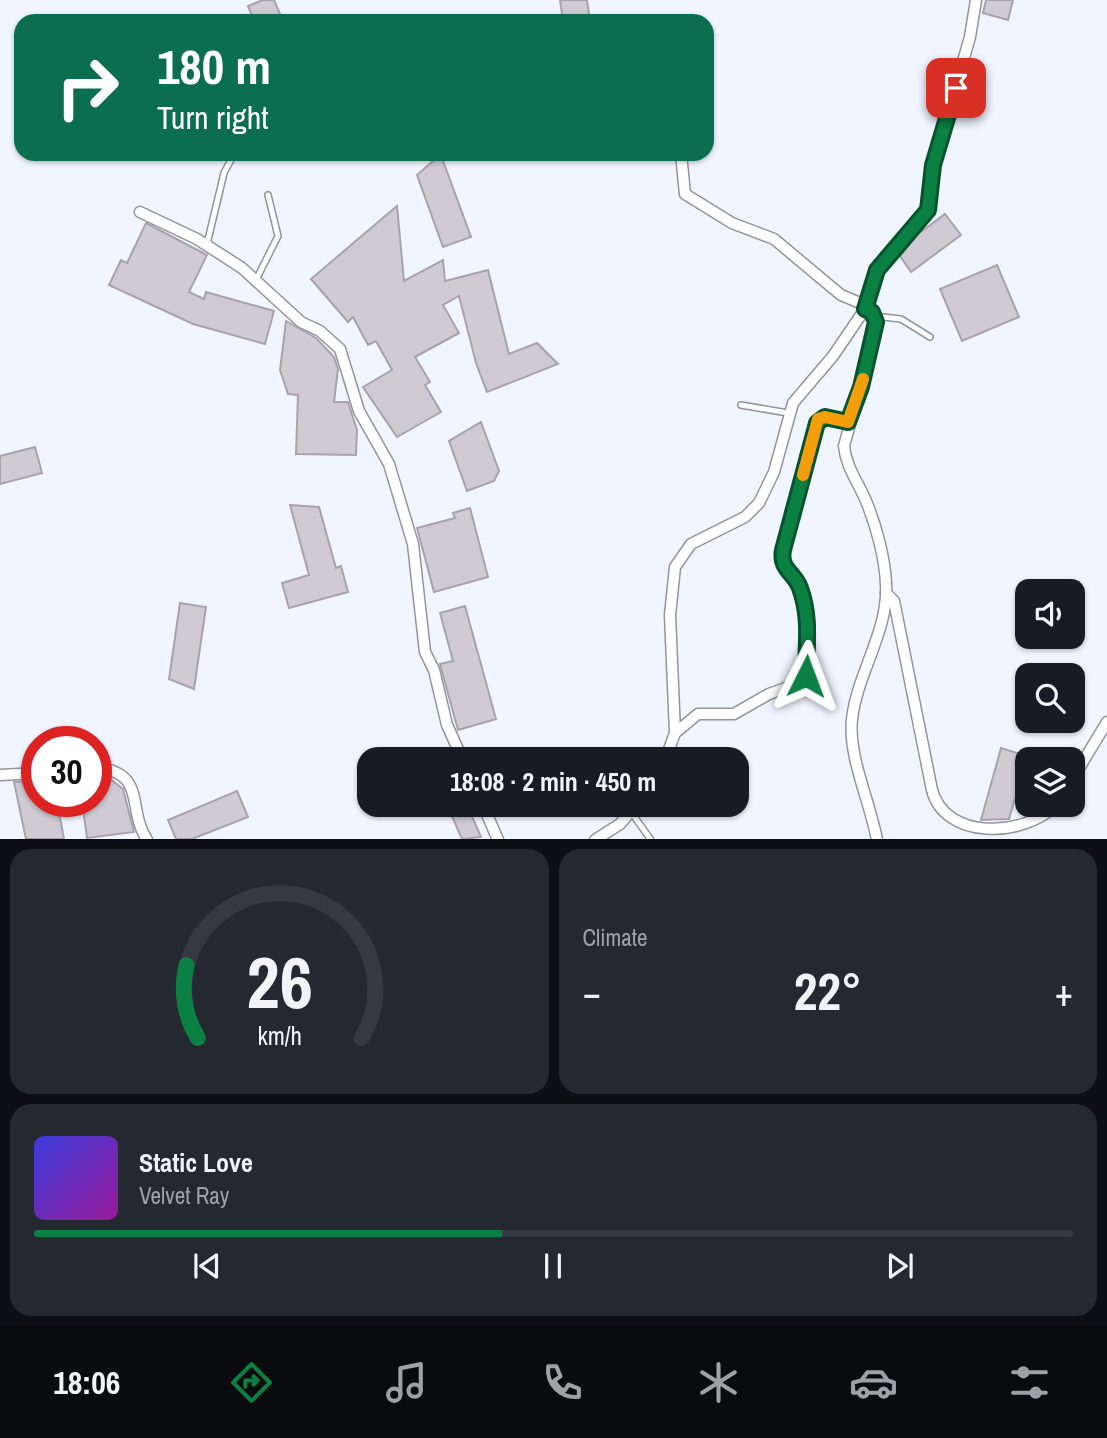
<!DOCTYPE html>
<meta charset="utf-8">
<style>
body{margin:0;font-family:"Archivo Narrow",sans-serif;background:#242831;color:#f1f3f6;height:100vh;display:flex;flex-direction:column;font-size:26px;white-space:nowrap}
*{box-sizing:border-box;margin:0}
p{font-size:23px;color:#9ea1a6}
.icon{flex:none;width:38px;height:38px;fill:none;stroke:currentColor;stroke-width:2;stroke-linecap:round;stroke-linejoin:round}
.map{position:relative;height:839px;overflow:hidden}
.details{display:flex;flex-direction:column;gap:10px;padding:10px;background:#0d0f14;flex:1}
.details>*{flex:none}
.banner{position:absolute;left:14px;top:14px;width:700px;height:147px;border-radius:21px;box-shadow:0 2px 5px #0004;background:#0b6e4f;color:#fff;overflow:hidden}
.controls{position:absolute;left:1015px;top:579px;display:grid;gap:14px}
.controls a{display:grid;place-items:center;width:70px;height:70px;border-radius:14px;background:#171b24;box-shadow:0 2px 5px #0004;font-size:35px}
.speed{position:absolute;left:21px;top:726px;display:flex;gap:14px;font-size:35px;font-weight:700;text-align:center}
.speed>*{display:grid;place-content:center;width:91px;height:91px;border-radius:50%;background:#171b24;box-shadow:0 2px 5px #0004;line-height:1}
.speed .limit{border:10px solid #d22;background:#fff;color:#111}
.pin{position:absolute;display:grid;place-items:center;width:60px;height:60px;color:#fff;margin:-30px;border-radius:14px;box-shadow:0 4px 10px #0006}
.me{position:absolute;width:77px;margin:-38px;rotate:3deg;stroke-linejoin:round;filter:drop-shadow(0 0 5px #0008)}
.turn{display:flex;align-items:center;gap:24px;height:147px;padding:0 28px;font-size:32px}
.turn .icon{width:91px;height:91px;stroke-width:2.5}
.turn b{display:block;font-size:49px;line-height:60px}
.big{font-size:52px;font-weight:800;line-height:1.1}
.details .tile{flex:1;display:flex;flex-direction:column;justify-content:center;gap:10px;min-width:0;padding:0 24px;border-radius:21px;background:#242831}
.details .dial{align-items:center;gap:0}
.dial svg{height:182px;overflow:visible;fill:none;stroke:#363941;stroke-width:7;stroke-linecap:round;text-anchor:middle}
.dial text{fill:#f1f3f6;stroke:none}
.song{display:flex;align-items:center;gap:21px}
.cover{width:84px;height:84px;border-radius:10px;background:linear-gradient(135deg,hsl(240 70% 55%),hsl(300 70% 35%))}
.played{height:7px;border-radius:4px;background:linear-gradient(90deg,#0b8043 45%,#363941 45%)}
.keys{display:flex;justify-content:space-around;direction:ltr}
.heat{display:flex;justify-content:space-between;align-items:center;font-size:38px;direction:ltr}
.details .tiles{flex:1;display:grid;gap:10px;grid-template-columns:1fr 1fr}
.tile:last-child{grid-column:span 2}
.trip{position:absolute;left:357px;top:747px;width:392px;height:70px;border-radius:21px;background:#171b24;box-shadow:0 2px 5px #0004;font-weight:800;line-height:70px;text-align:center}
.tab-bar{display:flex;height:112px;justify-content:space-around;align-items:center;background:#090b0e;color:#9ea1a6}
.tab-bar .icon{width:49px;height:49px}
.tab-bar .current{color:#0b8043}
.tab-bar b{font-size:32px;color:#f1f3f6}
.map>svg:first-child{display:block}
.building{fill:#d0cad3;stroke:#a8a3ab;stroke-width:2}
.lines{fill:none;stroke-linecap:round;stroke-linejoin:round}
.lane-casing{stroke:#92959e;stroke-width:8}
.street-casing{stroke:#92959e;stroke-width:13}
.lane{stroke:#fff;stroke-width:5}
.street{stroke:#fff;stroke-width:10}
.route-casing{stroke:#07532c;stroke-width:18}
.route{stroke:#0b8043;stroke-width:12}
.slow{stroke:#f59e0b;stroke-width:12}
</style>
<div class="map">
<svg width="1107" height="840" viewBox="0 0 1107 840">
<rect width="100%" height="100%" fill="#f1f5ff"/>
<g class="building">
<path d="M263,0H274L283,21H254L248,6Z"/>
<path d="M560,0H587L590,21H563Z"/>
<path d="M986,0H1013L1008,20L983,13Z"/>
<path d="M442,158L471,237L443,247L417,175L433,161Z"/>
<path d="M397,206L404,281L443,260L445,281L488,270L509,354L537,343L558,364L487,392L476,363L459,296L443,305L459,333L415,357L430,382L425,385L441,412L397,437L363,387L392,370L376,341L368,345L353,317L348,322L311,279Z"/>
<path d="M945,214L961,235L911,272L900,256L917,235Z"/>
<path d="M146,223L207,255L189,292L204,299L206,292L274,311L265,344L193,324L109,285L121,260L127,263Z"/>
<path d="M997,265L1019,317L962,341L940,289Z"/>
<path d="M286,321L316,338L334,357L338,369L334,402H348L357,430L356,455L296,454L298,395L288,394L280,370Z"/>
<path d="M481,422L499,471L494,481L467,491L449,441Z"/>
<path d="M35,447L42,473L0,484V456Z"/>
<path d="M290,505L319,507L336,568L341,566L348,592L289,608L282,583L309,575Z"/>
<path d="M470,508L488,577L434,592L417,528L455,518L453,513Z"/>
<path d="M180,603L206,607L194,689L169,679Z"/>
<path d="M465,606L496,719L458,730L440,664L453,661L440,613Z"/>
<path d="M1001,748L1027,756L1009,819L981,820Z"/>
<path d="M616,750L617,760H577L576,754Z"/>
<path d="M96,775L109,778L123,789L134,832L87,838L82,802H96Z"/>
<path d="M37,781V802H57L64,839H26L14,782Z"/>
<path d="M237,791L248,817L192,839H176L168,820Z"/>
<path d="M447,805H467L481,837L462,839Z"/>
</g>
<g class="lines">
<g class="lane-casing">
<g id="lane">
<path d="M207,244L224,173L234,154"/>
<path d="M256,280L278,236L268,195"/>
<path d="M874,316L901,319L930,337"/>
<path d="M741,405L788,413"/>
<path d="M631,812L651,840"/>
</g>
</g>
<g class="street-casing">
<g id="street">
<path d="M681,154L685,194L732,223L774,239L841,295L865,305"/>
<path d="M140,212L197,239L242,268L301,322L320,331L340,349L359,411L389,464L413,544L425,652L434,670L447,725L463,760"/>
<path d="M865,309L877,270L928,210L933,165L970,37L976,0"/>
<path d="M886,593L894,601L932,790C945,840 1023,838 1056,805"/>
<path d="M675,733L698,714H734L769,694L805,681C811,652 813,613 799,586C794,575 783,570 781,558L817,423L825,417L848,422"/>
<path d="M665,760L675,733L670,615L675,567L691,544L745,517L759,503L774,472L793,403L833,356L865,309L874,316L876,328L844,446C846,467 858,482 866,501C876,525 885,558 886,584C889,630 857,674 852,719C848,757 870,801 877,840"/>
<path d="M96,767C148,774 126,807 147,840"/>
<path d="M0,775L37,773"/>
<path d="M1073,778L1107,722"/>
<path d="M483,805L498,840"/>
<path d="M595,840L620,824L636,805"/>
</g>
</g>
<use href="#lane" class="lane"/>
<use href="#street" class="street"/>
</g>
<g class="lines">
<g class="route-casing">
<path id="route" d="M806,676C806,645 811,618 800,588C795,573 779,569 783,550L817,423L825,417L848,422L861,387L876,322L872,312L865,309L877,270L928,210L933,165L956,88"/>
</g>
<use href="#route" class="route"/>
<path class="slow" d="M803,475L818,419L825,417L848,422L863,379"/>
</g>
</svg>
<div class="controls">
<a><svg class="icon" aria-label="sound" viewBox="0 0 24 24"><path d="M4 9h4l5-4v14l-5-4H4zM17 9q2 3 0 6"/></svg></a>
<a><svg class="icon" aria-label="search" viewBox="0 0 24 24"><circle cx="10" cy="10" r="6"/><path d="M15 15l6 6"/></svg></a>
<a><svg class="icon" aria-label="layers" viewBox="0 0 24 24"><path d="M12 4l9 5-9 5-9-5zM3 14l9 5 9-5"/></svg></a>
</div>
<div class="speed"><div class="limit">30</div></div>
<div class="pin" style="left:956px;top:88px;background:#d93025"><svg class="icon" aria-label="arrive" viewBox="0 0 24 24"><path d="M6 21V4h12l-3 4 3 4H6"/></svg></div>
<svg class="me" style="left:806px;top:676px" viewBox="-20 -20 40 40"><path d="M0-17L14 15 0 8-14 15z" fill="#0b8043" stroke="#fff" stroke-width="4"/></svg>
<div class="trip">18:08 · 2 min · 450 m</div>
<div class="banner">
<div class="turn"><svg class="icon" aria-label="right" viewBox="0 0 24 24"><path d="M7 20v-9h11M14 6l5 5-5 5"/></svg><div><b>180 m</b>Turn right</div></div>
</div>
</div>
<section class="details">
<div class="tiles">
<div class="tile dial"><svg viewBox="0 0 100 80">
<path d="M14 69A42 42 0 1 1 86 69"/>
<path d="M14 69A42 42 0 0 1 9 37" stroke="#0b8043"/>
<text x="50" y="56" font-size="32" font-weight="700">26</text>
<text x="50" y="72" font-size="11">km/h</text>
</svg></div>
<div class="tile"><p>Climate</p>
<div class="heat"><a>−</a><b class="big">22°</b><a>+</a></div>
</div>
<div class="tile">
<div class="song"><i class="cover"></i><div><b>Static Love</b><p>Velvet Ray</p></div></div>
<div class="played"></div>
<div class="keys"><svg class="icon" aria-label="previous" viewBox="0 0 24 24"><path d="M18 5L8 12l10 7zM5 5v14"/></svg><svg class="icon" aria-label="pause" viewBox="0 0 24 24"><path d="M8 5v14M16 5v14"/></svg><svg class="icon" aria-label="next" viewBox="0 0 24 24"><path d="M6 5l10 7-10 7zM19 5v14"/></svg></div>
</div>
</div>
</section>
<nav class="tab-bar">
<b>18:06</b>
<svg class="icon current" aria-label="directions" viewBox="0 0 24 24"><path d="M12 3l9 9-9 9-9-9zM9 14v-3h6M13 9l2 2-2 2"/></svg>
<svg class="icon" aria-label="music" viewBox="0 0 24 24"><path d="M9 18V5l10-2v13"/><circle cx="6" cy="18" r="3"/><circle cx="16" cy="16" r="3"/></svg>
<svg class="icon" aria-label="phone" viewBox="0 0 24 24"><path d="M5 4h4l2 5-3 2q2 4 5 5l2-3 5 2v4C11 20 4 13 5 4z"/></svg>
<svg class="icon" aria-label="climate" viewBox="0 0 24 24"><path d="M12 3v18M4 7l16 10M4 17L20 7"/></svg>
<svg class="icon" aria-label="car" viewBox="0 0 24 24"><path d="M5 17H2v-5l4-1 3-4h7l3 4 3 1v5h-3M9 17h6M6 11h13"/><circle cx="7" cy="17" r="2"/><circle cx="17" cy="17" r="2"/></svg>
<svg class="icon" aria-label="filters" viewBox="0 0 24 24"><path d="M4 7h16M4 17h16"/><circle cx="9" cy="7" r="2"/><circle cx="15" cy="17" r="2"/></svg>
</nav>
